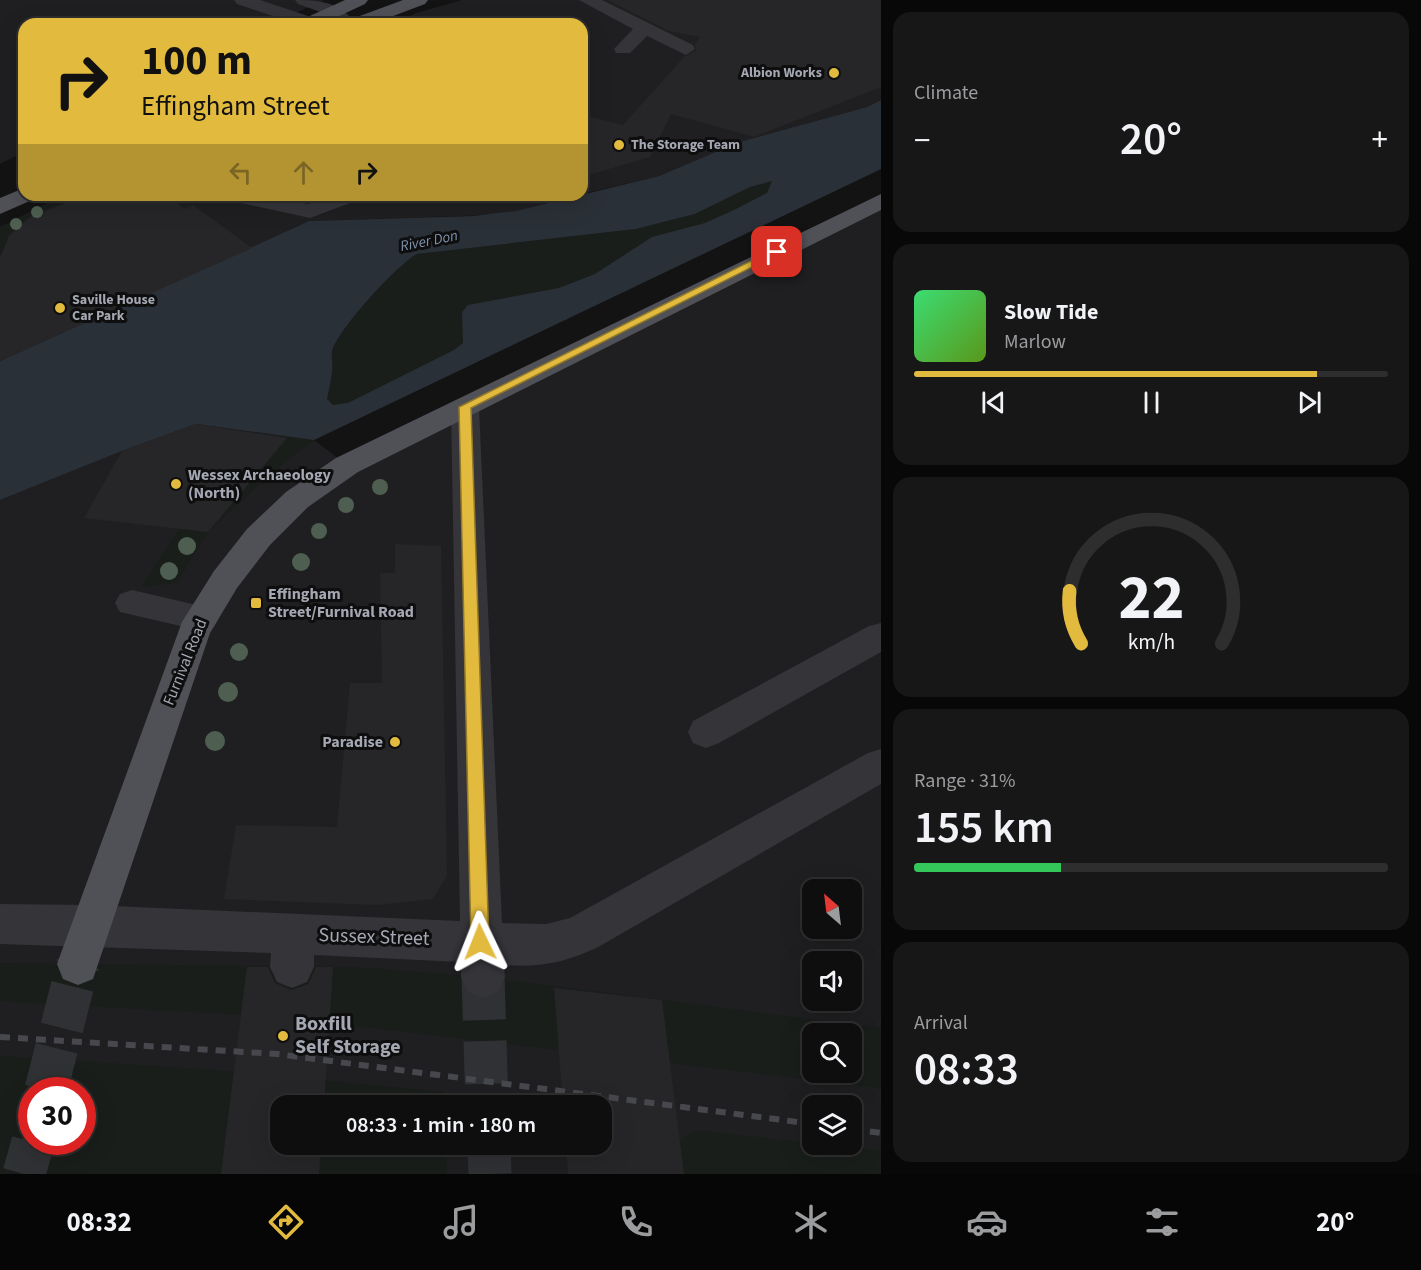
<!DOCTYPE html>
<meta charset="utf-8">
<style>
body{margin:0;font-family:"Source Sans 3",sans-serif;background:#171718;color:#f1f3f6;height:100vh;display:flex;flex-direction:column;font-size:22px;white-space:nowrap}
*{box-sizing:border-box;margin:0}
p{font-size:20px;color:#9b9c9e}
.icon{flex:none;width:33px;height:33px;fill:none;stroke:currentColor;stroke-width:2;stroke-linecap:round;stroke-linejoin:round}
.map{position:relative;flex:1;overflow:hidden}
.details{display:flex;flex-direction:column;gap:12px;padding:12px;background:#080808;width:540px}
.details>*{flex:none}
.banner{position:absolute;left:18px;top:18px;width:570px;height:183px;border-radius:18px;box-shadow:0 6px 24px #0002,0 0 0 2px #2e2e2f;background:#e2ba3d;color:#111;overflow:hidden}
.needle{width:39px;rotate:332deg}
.buttons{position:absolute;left:802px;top:879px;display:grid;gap:12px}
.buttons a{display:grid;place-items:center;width:60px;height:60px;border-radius:12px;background:#0e0e0f;box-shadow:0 6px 24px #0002,0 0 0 2px #2e2e2f;font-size:30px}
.speed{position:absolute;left:18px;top:1077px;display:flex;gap:12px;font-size:30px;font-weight:700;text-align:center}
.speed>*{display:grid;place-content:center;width:78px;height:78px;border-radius:50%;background:#0e0e0f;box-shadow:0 6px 24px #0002,0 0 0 2px #2e2e2f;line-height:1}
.speed .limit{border:9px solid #d22;background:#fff;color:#111}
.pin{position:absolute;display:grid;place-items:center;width:51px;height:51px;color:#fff;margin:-26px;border-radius:12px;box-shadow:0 3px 9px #0006}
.me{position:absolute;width:66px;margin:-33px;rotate:358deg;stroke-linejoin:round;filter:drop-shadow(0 0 4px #0008)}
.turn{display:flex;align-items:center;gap:21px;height:126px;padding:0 24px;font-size:27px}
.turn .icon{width:78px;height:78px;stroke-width:2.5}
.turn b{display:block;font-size:42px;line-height:51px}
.lanes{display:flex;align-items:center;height:57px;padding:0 24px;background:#0003;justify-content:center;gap:30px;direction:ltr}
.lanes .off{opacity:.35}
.big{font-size:45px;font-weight:600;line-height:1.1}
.details .card{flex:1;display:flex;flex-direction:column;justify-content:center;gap:9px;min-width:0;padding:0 21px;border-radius:18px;background:#171718}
.details .dial{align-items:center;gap:0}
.dial svg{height:156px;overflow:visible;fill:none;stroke:#2e2e2f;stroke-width:7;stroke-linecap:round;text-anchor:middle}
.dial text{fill:#f1f3f6;stroke:none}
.song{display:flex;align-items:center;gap:18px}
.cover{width:72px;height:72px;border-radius:9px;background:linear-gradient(135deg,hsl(140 70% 55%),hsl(90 70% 35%))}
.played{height:6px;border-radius:3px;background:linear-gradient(90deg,#e2ba3d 85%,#2e2e2f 85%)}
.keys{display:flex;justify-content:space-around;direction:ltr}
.heat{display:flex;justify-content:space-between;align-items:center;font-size:33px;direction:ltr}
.charge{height:9px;border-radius:4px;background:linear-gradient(90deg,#34c759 31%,#2e2e2f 0)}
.trip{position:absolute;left:270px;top:1095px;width:342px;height:60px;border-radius:18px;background:#0e0e0f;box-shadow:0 6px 24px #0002,0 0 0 2px #2e2e2f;font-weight:600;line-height:60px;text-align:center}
.dock{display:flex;height:96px;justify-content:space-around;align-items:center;background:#060606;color:#9b9c9e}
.dock .icon{width:42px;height:42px}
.dock .selected{color:#e2ba3d}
.dock b{font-size:27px;color:#f1f3f6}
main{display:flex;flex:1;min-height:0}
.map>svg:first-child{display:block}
.built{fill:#1f1f21;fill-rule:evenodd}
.green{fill:#191e1a;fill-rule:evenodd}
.water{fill:#2a3037;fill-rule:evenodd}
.building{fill:#262628}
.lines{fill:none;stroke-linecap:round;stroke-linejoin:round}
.minor-tunnel{stroke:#303134;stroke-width:43;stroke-dasharray:43 21;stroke-linecap:butt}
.major-tunnel{stroke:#303134;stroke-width:43;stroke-dasharray:43 21;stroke-linecap:butt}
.minor{fill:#343439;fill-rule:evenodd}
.major{fill:#505157;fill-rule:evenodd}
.rail{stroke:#47484e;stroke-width:6;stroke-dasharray:10 8;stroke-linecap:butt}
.tree{fill:#4e5f51}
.route{fill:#e2ba3d;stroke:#937928;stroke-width:1.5}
.poi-dot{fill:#e2ba3d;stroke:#0e0e0f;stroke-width:2}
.labels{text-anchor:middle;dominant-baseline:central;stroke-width:6;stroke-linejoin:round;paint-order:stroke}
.far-poi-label{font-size:14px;font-weight:bold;fill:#a5a8b3;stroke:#0e0e0f;text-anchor:start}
.far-water-label{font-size:15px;font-style:italic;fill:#7f92ac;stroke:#0e0e0f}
.poi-label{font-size:16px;font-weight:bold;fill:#a5a8b3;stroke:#0e0e0f;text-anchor:start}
.street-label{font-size:16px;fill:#a5a8b3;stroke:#0e0e0f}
.near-street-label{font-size:20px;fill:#a5a8b3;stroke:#0e0e0f}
.near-poi-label{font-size:20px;font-weight:bold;fill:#a5a8b3;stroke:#0e0e0f;text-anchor:start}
</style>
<main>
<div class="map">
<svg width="881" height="1174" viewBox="0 0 881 1174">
<rect width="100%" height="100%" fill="#131314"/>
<g class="built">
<path d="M0,0H324L272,24H24V152L0,164Z"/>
<path d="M462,0H881V100L867,107L739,142L659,176L582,194V24H392L416,13Z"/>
<path d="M63,195H578L515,211L491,215L309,221L0,361V227Z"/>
<path d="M881,201V1174H0V500L122,451L196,424L314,440L347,465ZM813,890H852V928H813ZM813,962H852V1000H813ZM813,1034H852V1072H813ZM32,1090H82V1142H32ZM280,1106H602V1144H280ZM813,1106H852V1144H813Z"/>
</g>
<g class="green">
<path d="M879,170L314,440L283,463L208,532L177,583L141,587L179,529L208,532L332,371C332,365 330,357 332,352C337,330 398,264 417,254L636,229L695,214L750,187L772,180Z"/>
<path d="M63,195H86C61,204 24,212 9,236L11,249L0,254V227Z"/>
<path d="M0,963L356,967L483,977L881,1028V1088L278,1017L0,1001ZM813,1034H852V1072H813Z"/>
<path d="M0,1056L202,1069L445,1092V1105L280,1106V1144L446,1145L447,1174H0ZM32,1090H82V1142H32Z"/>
<path d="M695,1130L881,1151V1174H648L651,1166Z"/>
</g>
<path class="water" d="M881,100V169L314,440L196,424L122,451L0,500V361L309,221L473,216L515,211L659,176L739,142L867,107ZM772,181L767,193L734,210L705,223L652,237L595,274L559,288L468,305L462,312L463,343L454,350L348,403L333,405L327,399C329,390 331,380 332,371C333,365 331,358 332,352C336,331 398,264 417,254L636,229L695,214L750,187Z"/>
<g class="building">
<path d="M607,0H881V87L754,137L671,114L650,157L582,177V115L623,125L684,57L696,51L695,44L700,37L669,31Z"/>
<path d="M86,195H165L185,209L193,205L252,248L0,361V258L9,236L31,217Z"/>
<path d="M196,424L287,438L208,532L84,518L122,451Z"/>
<path d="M395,544L441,546L447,875L433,899L376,905L224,899L236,825L337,827L350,683H382L380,573H395Z"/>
<path d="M247,967H268L275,983L291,990L308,984L316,967H333L324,1106H280V1144H321L319,1174H221Z"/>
<path d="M554,988L662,1000L684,1174H568L566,1144H602V1106H563Z"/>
</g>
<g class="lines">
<g class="minor-tunnel">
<path d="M483,977L487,1106"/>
<path d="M489,1144L490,1174"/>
</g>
<g class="major-tunnel">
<path d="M46,1090L78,964"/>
<path d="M24,1174L33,1142"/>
</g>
<g class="minor">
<path d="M234,0H260L320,20L323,24H296L237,4Z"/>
<path d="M295,0C321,0 340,2 356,24H337L329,15L298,4Z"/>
<path d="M579,0H602L693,45L695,49L686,55L647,36L630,53H616L614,49L633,29Z"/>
<path d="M225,195H268L308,204L330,195H361L358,200L310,218L228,200Z"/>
<path d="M465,398L475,401L479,407L502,923L546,924L570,918L868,753L881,749V784L600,946C568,962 540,968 504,965L505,977L498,992L483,998L468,992L461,977V962L314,955V967L307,982L292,988L277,982L270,967L271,953L0,944V904L90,905L460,921L451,407L455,401Z"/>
<path d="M132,590L214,609L219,618L214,627L202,631L120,612L115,603L120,594Z"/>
<path d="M881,623V652L719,743L706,748L693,743L688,732L693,721L869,626Z"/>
</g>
<g class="major">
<path d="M345,0H368L365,4L322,24H298L301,20Z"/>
<path d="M403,0H428L425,4L372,24H346L349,20Z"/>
<path d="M24,188V195H35L32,200L0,214V198Z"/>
<path d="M881,194V210L358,472L308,507L270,545L237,588L210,633L93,979L78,985L63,979L57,964L182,622L214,571L247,529L286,492L336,458Z"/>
</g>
<g class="rail">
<path d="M0,1037L277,1054L813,1124"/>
<path d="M852,1129L881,1133"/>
</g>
</g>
<g class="tree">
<circle cx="37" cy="212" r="6"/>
<circle cx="16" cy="224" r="6"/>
<circle cx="380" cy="487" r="8"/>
<circle cx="346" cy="505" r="8"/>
<circle cx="319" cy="531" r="8"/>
<circle cx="187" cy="546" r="9"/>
<circle cx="301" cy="562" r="9"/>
<circle cx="169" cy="571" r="9"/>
<circle cx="239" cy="652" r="9"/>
<circle cx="228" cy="692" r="10"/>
<circle cx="215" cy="741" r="10"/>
</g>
<path class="route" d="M773,250L782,252L471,408L489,942L486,948L480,950L474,948L471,942L459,407Z"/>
<g class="poi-dot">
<circle cx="834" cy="73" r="6"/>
<circle cx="619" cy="145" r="6"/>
<circle cx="60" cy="308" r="6"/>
<circle cx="176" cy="484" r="6"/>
<rect x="250" y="597" width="12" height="12" rx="3"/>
<circle cx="395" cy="742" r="6"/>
<circle cx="283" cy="1036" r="6"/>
</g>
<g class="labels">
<g class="far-poi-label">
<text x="822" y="73" text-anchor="end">Albion Works</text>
<text x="631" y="145">The Storage Team</text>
<text x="72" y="300">Saville House<tspan x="72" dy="16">Car Park</tspan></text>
</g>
<g class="far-water-label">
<text transform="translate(429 241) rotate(-11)">River Don</text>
</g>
<g class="poi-label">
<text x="188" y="475">Wessex Archaeology<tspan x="188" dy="18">(North)</tspan></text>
<text x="268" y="594">Effingham<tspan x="268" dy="18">Street/Furnival Road</tspan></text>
<text x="383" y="742" text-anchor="end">Paradise</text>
</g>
<g class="street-label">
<text transform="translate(185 662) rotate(-68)">Furnival Road</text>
</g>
<g class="near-street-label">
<text transform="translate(374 937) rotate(2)">Sussex Street</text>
</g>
<g class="near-poi-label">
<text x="295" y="1024">Boxfill<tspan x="295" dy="23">Self Storage</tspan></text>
</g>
</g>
</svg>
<div class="buttons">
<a><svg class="needle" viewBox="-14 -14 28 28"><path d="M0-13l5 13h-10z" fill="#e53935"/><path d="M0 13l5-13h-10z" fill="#9b9c9e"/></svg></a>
<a><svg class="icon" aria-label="sound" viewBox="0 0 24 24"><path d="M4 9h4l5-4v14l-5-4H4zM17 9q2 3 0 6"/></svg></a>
<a><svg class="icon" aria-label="search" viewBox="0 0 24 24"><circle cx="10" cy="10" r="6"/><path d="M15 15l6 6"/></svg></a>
<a><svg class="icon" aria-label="layers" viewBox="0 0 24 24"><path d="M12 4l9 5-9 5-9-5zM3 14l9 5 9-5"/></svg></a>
</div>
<div class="speed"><div class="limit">30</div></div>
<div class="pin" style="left:777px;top:252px;background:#d93025"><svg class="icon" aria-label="arrive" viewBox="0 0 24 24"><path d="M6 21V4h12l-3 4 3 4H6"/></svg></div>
<svg class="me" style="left:480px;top:942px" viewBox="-20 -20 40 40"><path d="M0-17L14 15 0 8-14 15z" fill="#e2ba3d" stroke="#fff" stroke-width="4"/></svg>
<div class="trip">08:33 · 1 min · 180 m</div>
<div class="banner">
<div class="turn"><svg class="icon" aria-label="right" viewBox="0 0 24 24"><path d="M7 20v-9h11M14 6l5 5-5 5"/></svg><div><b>100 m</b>Effingham Street</div></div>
<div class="lanes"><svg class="icon off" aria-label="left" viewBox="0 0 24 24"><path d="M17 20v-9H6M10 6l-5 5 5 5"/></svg><svg class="icon off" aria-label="ahead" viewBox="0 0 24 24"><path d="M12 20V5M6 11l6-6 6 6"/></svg><svg class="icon" aria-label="right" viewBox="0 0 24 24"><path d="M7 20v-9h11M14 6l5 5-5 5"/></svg></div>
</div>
</div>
<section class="details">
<div class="card"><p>Climate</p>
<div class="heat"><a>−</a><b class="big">20°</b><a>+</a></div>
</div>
<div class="card">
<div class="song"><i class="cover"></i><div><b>Slow Tide</b><p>Marlow</p></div></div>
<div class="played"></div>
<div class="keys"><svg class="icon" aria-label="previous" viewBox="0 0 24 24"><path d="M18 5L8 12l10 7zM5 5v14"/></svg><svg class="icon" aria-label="pause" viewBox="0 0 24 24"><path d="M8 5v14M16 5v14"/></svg><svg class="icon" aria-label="next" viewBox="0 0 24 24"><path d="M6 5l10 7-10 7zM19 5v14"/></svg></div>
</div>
<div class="card dial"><svg viewBox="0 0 100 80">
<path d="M14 69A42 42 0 1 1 86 69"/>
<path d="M14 69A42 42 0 0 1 8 42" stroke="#e2ba3d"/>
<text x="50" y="56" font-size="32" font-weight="700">22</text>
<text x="50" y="72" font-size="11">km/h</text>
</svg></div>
<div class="card"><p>Range · 31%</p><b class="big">155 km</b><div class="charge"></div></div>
<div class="card"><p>Arrival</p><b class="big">08:33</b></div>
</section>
</main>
<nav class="dock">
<b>08:32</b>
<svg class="icon selected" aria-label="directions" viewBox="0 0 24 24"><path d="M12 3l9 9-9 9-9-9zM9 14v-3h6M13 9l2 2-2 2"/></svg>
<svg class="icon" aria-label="music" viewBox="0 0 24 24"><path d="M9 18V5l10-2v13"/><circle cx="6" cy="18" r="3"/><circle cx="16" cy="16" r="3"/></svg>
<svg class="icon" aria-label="phone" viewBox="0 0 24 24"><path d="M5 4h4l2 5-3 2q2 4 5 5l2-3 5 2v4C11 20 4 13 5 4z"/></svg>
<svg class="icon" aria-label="climate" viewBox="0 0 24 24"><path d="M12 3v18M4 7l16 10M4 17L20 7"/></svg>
<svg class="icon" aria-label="car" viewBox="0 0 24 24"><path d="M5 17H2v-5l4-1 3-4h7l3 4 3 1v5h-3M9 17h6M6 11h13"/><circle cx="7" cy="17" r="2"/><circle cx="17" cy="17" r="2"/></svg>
<svg class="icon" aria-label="filters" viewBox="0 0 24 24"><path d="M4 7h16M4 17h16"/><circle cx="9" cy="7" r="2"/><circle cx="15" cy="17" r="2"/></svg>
<b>20°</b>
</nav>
